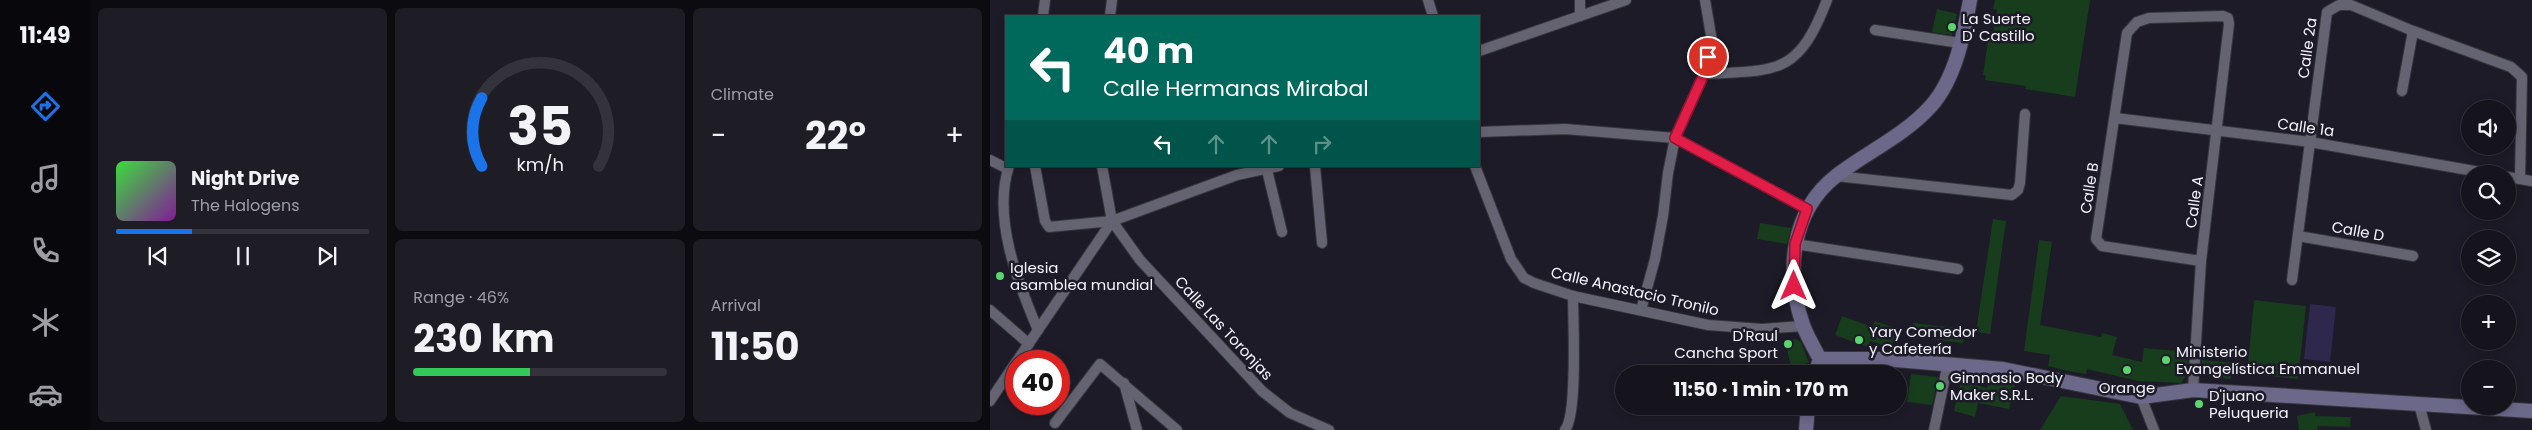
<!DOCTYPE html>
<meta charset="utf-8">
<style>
body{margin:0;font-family:Poppins,sans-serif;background:#1e1d26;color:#f1f3f6;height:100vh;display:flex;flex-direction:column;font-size:19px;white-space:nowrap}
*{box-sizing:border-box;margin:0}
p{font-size:16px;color:#9d9ea4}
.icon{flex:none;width:28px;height:28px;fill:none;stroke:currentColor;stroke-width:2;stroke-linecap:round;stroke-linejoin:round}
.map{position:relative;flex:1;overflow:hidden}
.panel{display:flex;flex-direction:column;gap:8px;padding:8px;background:#0c0b10;width:900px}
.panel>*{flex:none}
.hud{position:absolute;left:15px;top:15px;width:475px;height:152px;border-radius:0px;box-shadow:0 2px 8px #0003,0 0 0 1px #34333b;background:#00695c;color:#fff;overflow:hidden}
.fabs{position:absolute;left:1471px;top:100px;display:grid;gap:10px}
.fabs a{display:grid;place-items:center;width:55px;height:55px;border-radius:50%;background:#15141d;box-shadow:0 2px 8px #0003,0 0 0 1px #34333b;font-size:25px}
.speed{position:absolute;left:15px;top:350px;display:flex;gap:10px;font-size:25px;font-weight:700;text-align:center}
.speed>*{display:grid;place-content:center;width:65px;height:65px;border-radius:50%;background:#15141d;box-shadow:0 2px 8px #0003,0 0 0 1px #34333b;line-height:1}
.speed .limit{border:8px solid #d22;background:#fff;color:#111}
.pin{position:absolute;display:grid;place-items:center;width:42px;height:42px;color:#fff;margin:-21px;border:2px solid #fff;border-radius:50%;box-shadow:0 1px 5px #0007}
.me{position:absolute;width:55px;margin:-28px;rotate:0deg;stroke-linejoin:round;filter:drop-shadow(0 0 4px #0008)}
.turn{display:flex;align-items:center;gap:18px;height:105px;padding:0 15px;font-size:22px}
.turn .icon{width:65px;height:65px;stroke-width:2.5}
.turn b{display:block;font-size:35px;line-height:42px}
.lanes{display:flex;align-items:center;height:48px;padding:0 15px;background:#0003;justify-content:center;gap:25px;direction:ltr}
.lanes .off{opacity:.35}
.big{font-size:38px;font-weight:700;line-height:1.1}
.panel .tile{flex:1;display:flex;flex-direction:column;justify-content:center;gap:8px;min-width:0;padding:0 18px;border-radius:8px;background:#1e1d26}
.panel .dial{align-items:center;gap:0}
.dial svg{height:130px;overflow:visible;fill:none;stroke:#34333b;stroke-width:7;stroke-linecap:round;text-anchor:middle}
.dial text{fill:#f1f3f6;stroke:none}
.song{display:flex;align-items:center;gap:15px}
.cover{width:60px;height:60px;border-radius:8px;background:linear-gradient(135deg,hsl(120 70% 55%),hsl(290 70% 35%))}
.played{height:5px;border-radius:2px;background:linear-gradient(90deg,#1a73e8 30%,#34333b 30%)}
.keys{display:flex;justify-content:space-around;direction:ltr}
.heat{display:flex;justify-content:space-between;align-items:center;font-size:28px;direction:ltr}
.charge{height:8px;border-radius:4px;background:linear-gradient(90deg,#34c759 46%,#34333b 0)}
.panel .tiles{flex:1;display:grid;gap:8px;grid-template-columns:repeat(3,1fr)}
.tile:first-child{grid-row:span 2}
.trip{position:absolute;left:625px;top:365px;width:292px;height:50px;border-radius:25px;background:#15141d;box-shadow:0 2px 8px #0003,0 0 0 1px #34333b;font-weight:700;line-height:50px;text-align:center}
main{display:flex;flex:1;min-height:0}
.menu{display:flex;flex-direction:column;width:90px;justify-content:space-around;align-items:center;background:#08080c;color:#9d9ea4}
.menu .icon{width:35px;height:35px}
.menu .selected{color:#1a73e8}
.menu b{font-size:22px;color:#f1f3f6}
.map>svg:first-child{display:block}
.green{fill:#2e284c}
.building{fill:#173d1d}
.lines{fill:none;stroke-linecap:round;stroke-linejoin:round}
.street-casing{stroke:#37363e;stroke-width:12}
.secondary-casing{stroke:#37363e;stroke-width:16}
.street{stroke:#646371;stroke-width:10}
.secondary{stroke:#6c688a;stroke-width:14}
.route-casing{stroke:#92132f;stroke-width:12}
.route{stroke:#e11d48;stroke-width:9}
.poi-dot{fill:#5bd56e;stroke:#1c1b27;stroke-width:2}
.labels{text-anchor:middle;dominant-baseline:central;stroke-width:5;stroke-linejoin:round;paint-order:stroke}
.poi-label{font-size:15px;fill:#f5f4fc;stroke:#1c1b27;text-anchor:start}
.street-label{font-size:15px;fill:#f5f4fc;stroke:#1c1b27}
</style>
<main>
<nav class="menu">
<b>11:49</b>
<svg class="icon selected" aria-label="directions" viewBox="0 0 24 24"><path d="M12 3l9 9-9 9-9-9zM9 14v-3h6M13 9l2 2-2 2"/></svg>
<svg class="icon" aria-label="music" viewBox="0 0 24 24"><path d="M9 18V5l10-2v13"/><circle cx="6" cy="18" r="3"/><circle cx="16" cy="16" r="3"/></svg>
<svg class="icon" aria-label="phone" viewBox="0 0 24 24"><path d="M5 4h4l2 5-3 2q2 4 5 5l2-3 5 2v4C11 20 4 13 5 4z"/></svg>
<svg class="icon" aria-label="climate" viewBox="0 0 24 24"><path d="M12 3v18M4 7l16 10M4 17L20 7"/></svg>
<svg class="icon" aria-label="car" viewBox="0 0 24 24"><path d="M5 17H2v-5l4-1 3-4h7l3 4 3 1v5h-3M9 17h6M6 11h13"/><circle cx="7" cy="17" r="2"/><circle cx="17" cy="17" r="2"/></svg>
</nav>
<section class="panel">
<div class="tiles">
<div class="tile">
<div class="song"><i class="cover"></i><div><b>Night Drive</b><p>The Halogens</p></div></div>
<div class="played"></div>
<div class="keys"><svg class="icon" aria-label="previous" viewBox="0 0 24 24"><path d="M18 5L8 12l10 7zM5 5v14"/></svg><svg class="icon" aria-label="pause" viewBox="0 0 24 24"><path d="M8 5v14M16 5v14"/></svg><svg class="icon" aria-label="next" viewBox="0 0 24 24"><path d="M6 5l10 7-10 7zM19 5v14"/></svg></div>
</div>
<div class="tile dial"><svg viewBox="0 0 100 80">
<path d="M14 69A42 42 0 1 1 86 69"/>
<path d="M14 69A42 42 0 0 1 14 27" stroke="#1a73e8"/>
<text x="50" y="56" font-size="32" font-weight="700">35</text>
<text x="50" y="72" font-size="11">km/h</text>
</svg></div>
<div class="tile"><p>Climate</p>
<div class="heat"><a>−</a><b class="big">22°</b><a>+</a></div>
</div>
<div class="tile"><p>Range · 46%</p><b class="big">230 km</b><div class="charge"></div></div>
<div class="tile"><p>Arrival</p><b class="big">11:50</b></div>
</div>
</section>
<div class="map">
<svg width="1542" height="430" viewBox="0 0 1542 430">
<rect width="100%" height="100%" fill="#1c1b27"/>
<path class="green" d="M1320,304L1346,307L1340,362L1314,359Z"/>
<g class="building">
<path d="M1005,0H1100L1085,97L1035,89L1036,86L995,80L996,75H993L999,34L1002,35L1004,29L1007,10L1003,9Z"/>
<path d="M947,9L967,14L962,35L942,32Z"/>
<path d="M1003,219L1016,221L1000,334L986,332Z"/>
<path d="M770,223L801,228L797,244L767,239Z"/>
<path d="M1049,240L1062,242L1050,325L1111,337L1112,333L1127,337L1122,355L1152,362L1154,348L1198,352L1197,374L1191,383L1148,381L1097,369L1096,374L1078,371L1058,366L1060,355L1034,351Z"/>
<path d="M1264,300L1316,306L1308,379L1242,372L1241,379L1218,377V374L1211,373L1212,360L1258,364Z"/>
<path d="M852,316L882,327L885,321L903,327L900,335L905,336L901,348L880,341L878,347L845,335Z"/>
<path d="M923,323L975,329L973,343L922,337Z"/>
<path d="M806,339L811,342L819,363L801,367L795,341Z"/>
<path d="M921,374L948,377L942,405L917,402Z"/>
<path d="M1000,377L1026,382L1019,409L988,403L985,417L964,411L971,381L997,388Z"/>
<path d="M1071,396L1130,404L1143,430H1050Z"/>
<path d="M1325,412V416L1361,417L1360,427L1327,426L1328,430H1309L1307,416Z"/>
</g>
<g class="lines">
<g class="street-casing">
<g id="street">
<path d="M438,0L443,16"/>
<path d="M590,0V16"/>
<path d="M53,16L55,0"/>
<path d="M120,16L122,0"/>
<path d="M885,30L970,43"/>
<path d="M489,51L636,0"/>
<path d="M714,74C787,70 808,76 837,0"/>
<path d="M1412,91L1423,31"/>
<path d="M1125,118L1320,142L1501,174"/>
<path d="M489,132L575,129L685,138L817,209"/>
<path d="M0,160L18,169"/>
<path d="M19,166C2,218 28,283 48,330"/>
<path d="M45,166L55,221L59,227L122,221"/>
<path d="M112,166L122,221L150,260L272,391L300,413L339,430"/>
<path d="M276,166L292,232"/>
<path d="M325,166L332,243"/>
<path d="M485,166L521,259L534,278L544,283L583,296L718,325L772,329L813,326"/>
<path d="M846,176L1022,195L1028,190L1030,183L1035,114"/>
<path d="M1518,177L1542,181"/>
<path d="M1308,236L1423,256"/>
<path d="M805,244L968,269"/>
<path d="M1302,280L1337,12L1349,5H1361L1423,31L1521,67L1532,77L1530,179"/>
<path d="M0,310L39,344"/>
<path d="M651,310L665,259L673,216L678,173L685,138L714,74L722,41L715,0"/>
<path d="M27,361L122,221L247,175L289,166"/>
<path d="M134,383L147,430"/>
<path d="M1203,390L1211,261L1239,24L1238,18L1233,16L1159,18L1147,22L1137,33L1106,239L1112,246L1211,261"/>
<path d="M1151,397L1164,430"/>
<path d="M0,401L26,362"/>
<path d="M1429,404L1436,430"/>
<path d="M65,423L110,364L187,430"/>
<path d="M575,430C588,414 583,320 583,296"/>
<path d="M944,430L958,363"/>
</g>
</g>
<g class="secondary-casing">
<g id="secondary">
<path d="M830,359H894L1013,369L1151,397L1203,390L1542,411"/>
<path d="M825,374L830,359C824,348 817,336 813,325C795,273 801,211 846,176C877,152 914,136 941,106C965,79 974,35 980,0"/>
<path d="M816,430L818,406"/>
</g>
</g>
<use href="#street" class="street"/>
<use href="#secondary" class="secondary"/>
</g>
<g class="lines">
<g class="route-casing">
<path id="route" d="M718,57L714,74L685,138L817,209L805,244L804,286"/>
</g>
<use href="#route" class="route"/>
</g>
<g class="poi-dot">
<circle cx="962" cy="27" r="5"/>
<circle cx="10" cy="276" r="5"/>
<circle cx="869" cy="340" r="5"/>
<circle cx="798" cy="344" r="5"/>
<circle cx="1176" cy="360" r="5"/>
<circle cx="1137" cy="370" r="5"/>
<circle cx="950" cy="386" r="5"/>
<circle cx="1209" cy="404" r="5"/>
</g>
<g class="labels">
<g class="poi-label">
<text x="972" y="18">La Suerte<tspan x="972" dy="17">D' Castillo</tspan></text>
<text x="20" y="267">Iglesia<tspan x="20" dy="17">asamblea mundial</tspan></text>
<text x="879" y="331">Yary Comedor<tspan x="879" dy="17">y Cafetería</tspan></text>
<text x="788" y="335" text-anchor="end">D'Raul<tspan x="788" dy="17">Cancha Sport</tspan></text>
<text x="1186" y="351">Ministerio<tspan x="1186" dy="17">Evangelística Emmanuel</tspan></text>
<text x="960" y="377">Gimnasio Body<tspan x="960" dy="17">Maker S.R.L.</tspan></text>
<text x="1137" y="387" text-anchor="middle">Orange</text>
<text x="1219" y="395">D'juano<tspan x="1219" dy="17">Peluqueria</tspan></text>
</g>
<g class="street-label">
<text transform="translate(1317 48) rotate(-82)">Calle 2a</text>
<text transform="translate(1316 127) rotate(8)">Calle 1a</text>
<text transform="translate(1099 188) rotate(-81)">Calle B</text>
<text transform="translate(1204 202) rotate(-82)">Calle A</text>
<text transform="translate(1368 231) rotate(10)">Calle D</text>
<text transform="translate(645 291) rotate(13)">Calle Anastacio Tronilo</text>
<text transform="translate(234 328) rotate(47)">Calle Las Toronjas</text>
</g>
</g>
</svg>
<div class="fabs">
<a><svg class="icon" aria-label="sound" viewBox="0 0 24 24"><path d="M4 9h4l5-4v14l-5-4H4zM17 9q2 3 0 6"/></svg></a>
<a><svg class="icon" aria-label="search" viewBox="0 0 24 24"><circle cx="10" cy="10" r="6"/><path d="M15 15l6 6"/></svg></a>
<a><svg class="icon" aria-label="layers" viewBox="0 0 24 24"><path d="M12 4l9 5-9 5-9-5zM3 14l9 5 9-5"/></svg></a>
<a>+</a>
<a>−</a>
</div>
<div class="speed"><div class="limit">40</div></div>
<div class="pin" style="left:718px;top:57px;background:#d93025"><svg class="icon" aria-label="arrive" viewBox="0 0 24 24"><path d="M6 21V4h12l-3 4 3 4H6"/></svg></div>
<svg class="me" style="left:804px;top:286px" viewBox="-20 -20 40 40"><path d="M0-17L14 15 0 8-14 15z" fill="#e11d48" stroke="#fff" stroke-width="4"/></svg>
<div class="trip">11:50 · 1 min · 170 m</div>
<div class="hud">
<div class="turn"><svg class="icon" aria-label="left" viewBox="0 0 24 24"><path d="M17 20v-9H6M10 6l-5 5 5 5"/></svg><div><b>40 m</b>Calle Hermanas Mirabal</div></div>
<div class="lanes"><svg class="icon" aria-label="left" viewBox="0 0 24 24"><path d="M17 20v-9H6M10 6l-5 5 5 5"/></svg><svg class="icon off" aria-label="ahead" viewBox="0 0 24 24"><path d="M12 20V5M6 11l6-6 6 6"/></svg><svg class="icon off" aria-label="ahead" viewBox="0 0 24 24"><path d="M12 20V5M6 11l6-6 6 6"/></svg><svg class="icon off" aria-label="right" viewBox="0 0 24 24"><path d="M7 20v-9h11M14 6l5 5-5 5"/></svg></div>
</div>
</div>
</main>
